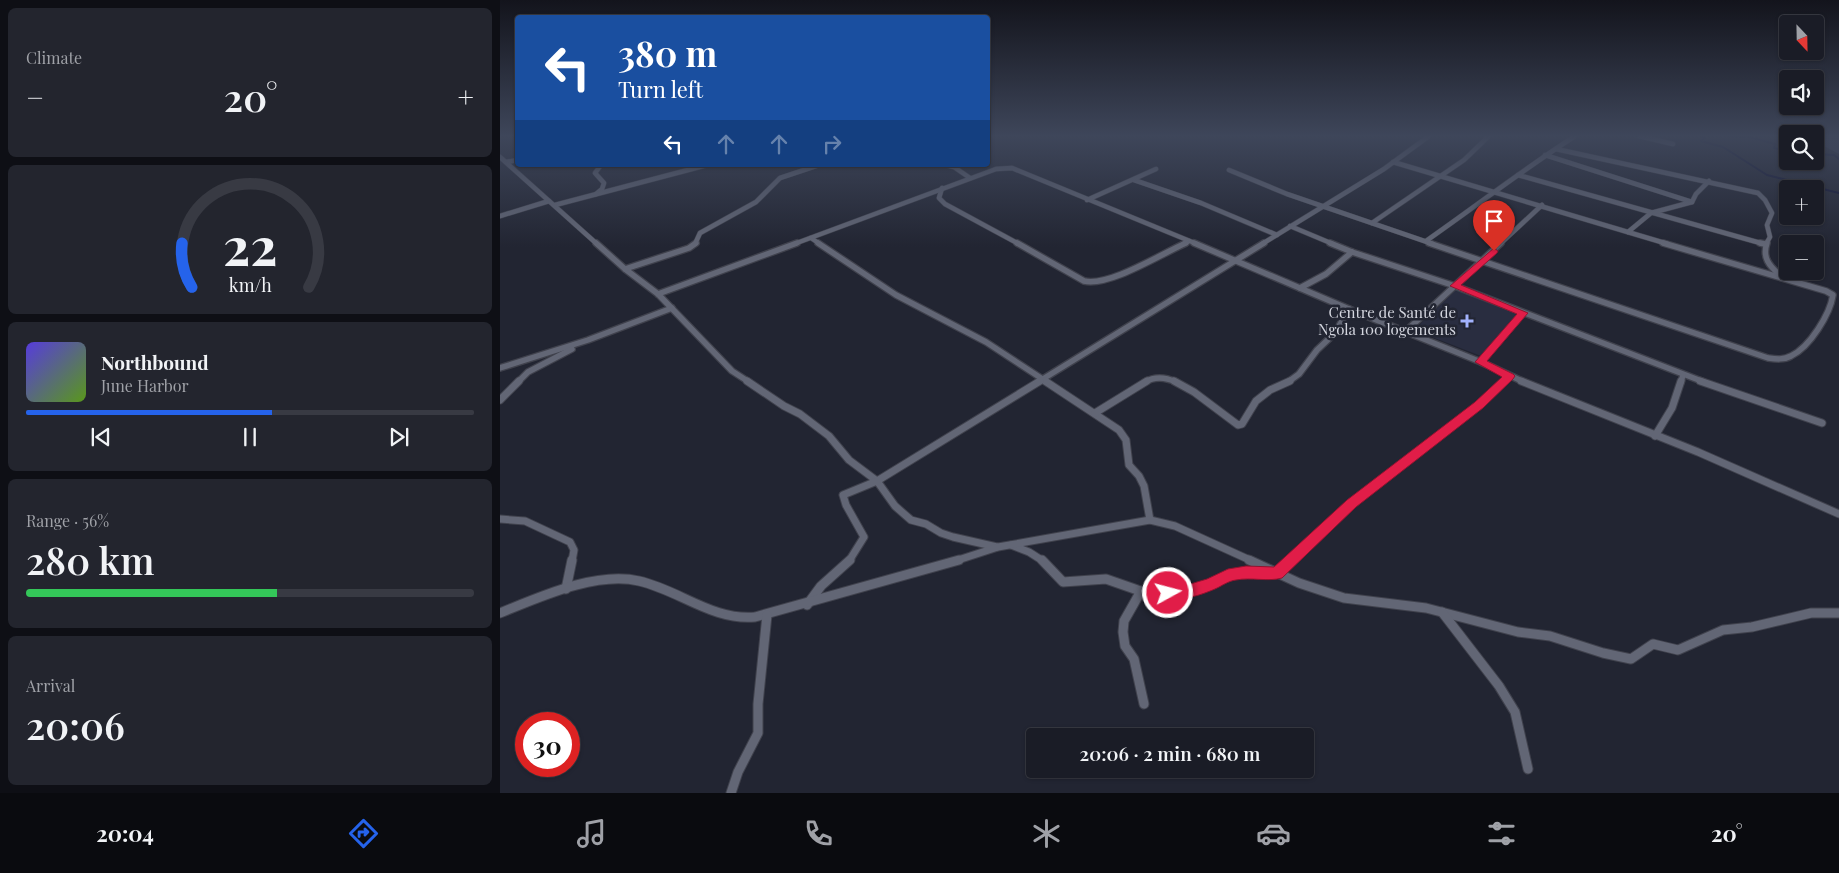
<!DOCTYPE html>
<meta charset="utf-8">
<style>
body{margin:0;font-family:"Playfair Display",serif;background:#23252e;color:#f1f3f6;height:100vh;display:flex;flex-direction:column;font-size:19px;white-space:nowrap}
*{box-sizing:border-box;margin:0}
p{font-size:16px;color:#9fa1a7}
.icon{flex:none;width:28px;height:28px;fill:none;stroke:currentColor;stroke-width:2;stroke-linecap:round;stroke-linejoin:round}
.map{position:relative;flex:1;overflow:hidden}
.details{display:flex;flex-direction:column;gap:8px;padding:8px;background:#0e0f15;width:500px}
.details>*{flex:none}
.hud{position:absolute;left:15px;top:15px;width:475px;height:152px;border-radius:5px;box-shadow:0 1px 4px #0004,0 0 0 1px #383a43;background:#1a4fa0;color:#fff;overflow:hidden}
.needle{width:32px;rotate:158deg}
.buttons{position:absolute;left:1279px;top:15px;display:grid;gap:10px}
.buttons a{display:grid;place-items:center;width:45px;height:45px;border-radius:5px;background:#1a1c26;box-shadow:0 1px 4px #0004,0 0 0 1px #383a43;font-size:25px}
.speed{position:absolute;left:15px;top:712px;display:flex;gap:10px;font-size:25px;font-weight:700;text-align:center}
.speed>*{display:grid;place-content:center;width:65px;height:65px;border-radius:50%;background:#1a1c26;box-shadow:0 1px 4px #0004,0 0 0 1px #383a43;line-height:1}
.speed .limit{border:8px solid #d22;background:#fff;color:#111}
.pin{position:absolute;display:grid;place-items:center;width:42px;height:42px;color:#fff;margin:-51px -21px;border-radius:50% 50% 50% 0;rotate:-45deg;box-shadow:0 0 5px #0007}
.pin .icon{rotate:45deg}
.me{position:absolute;width:55px;margin:-28px;rotate:83deg;stroke-linejoin:round;filter:drop-shadow(0 0 4px #0008)}
.turn{display:flex;align-items:center;gap:18px;height:105px;padding:0 20px;font-size:22px}
.turn .icon{width:65px;height:65px;stroke-width:2.5}
.turn b{display:block;font-size:35px;line-height:42px}
.lanes{display:flex;align-items:center;height:48px;padding:0 20px;background:#0003;justify-content:center;gap:25px;direction:ltr}
.lanes .off{opacity:.35}
.big{font-size:38px;font-weight:600;line-height:1.1}
.details .widget{flex:1;display:flex;flex-direction:column;justify-content:center;gap:8px;min-width:0;padding:0 18px;border-radius:8px;background:#23252e}
.details .dial{align-items:center;gap:0}
.dial svg{height:130px;overflow:visible;fill:none;stroke:#383a43;stroke-width:7;stroke-linecap:round;text-anchor:middle}
.dial text{fill:#f1f3f6;stroke:none}
.song{display:flex;align-items:center;gap:15px}
.cover{width:60px;height:60px;border-radius:8px;background:linear-gradient(135deg,hsl(250 70% 55%),hsl(90 70% 35%))}
.played{height:5px;border-radius:2px;background:linear-gradient(90deg,#2563eb 55%,#383a43 55%)}
.keys{display:flex;justify-content:space-around;direction:ltr}
.heat{display:flex;justify-content:space-between;align-items:center;font-size:28px;direction:ltr}
.charge{height:8px;border-radius:4px;background:linear-gradient(90deg,#34c759 56%,#383a43 0)}
.trip{position:absolute;left:526px;top:728px;width:288px;height:50px;border-radius:5px;background:#1a1c26;box-shadow:0 1px 4px #0004,0 0 0 1px #383a43;font-weight:600;line-height:50px;text-align:center}
.dock{display:flex;height:80px;justify-content:space-around;align-items:center;background:#0a0b0f;color:#9fa1a7}
.dock .icon{width:35px;height:35px}
.dock .active{color:#2563eb}
.dock b{font-size:22px;color:#f1f3f6}
main{display:flex;flex:1;min-height:0}
.map>svg:first-child{display:block}
.built{fill:#292d40}
.green{fill:#373c53}
.lines{fill:none;stroke-linecap:round;stroke-linejoin:round}
.stream{stroke:#0e1132;stroke-width:2}
.street-far3-casing{stroke:#40424d;stroke-width:5.5}
.street-far2-casing{stroke:#40424d;stroke-width:8}
.street-far1-casing{stroke:#40424d;stroke-width:9}
.street-casing{stroke:#40424d;stroke-width:11}
.street-far3{stroke:#626675;stroke-width:4.5}
.street-far2{stroke:#626675;stroke-width:5.5}
.street-far1{stroke:#626675;stroke-width:7}
.street{stroke:#626675;stroke-width:9}
.route{fill:#e11d48;stroke:#92132f}
.poi-dot{fill:#a2b2fd;stroke:#222532;stroke-width:2}
.labels{text-anchor:middle;dominant-baseline:central;stroke-width:5;stroke-linejoin:round;paint-order:stroke}
.poi-label{font-size:15px;fill:#d4d6df;stroke:#222532;text-anchor:end}
</style>
<main>
<section class="details">
<div class="widget"><p>Climate</p>
<div class="heat"><a>−</a><b class="big">20°</b><a>+</a></div>
</div>
<div class="widget dial"><svg viewBox="0 0 100 80">
<path d="M14 69A42 42 0 1 1 86 69"/>
<path d="M14 69A42 42 0 0 1 8 42" stroke="#2563eb"/>
<text x="50" y="56" font-size="32" font-weight="700">22</text>
<text x="50" y="72" font-size="11">km/h</text>
</svg></div>
<div class="widget">
<div class="song"><i class="cover"></i><div><b>Northbound</b><p>June Harbor</p></div></div>
<div class="played"></div>
<div class="keys"><svg class="icon" aria-label="previous" viewBox="0 0 24 24"><path d="M18 5L8 12l10 7zM5 5v14"/></svg><svg class="icon" aria-label="pause" viewBox="0 0 24 24"><path d="M8 5v14M16 5v14"/></svg><svg class="icon" aria-label="next" viewBox="0 0 24 24"><path d="M6 5l10 7-10 7zM19 5v14"/></svg></div>
</div>
<div class="widget"><p>Range · 56%</p><b class="big">280 km</b><div class="charge"></div></div>
<div class="widget"><p>Arrival</p><b class="big">20:06</b></div>
</section>
<div class="map">
<svg width="1339" height="793" viewBox="0 0 1339 793">
<rect width="100%" height="100%" fill="#222532"/>
<path class="built" d="M956,290L1019,313L981,356L914,330Z"/>
<path class="green" d="M1315,136H1339V154L1315,141Z"/>
<g class="lines">
<g class="stream">
<path d="M1201,136L1205,138L1201,141L1223,147L1267,175L1339,193"/>
<path d="M1230,136L1244,137"/>
<path d="M1245,136L1275,144L1274,148L1288,151"/>
<path d="M1263,136H1265"/>
<path d="M1315,154L1334,155L1339,159"/>
</g>
<g class="street-far3-casing">
<g id="street-far3">
<path d="M1139,136L1173,144"/>
<path d="M1056,149L1258,193L1265,200L1272,213L1267,225L1270,237L1266,244"/>
<path d="M1045,155L1192,202"/>
<path d="M0,157L97,244"/>
<path d="M6,162L18,160"/>
<path d="M893,162L1168,244"/>
<path d="M446,165L454,167L470,178"/>
<path d="M729,170L787,194L933,244"/>
<path d="M1018,175L1264,244"/>
<path d="M634,180L701,203L777,235"/>
<path d="M442,188L439,198L445,204L519,244"/>
<path d="M96,194L102,189L104,183L95,173L101,165"/>
<path d="M587,200L656,169"/>
<path d="M55,205L207,165"/>
<path d="M0,216L49,201"/>
<path d="M872,223L964,160L989,136"/>
<path d="M790,226L833,244"/>
<path d="M1128,232L1151,213L1192,202L1196,194L1209,181"/>
<path d="M311,238L320,244"/>
<path d="M926,241C976,206 1024,169 1075,136"/>
<path d="M195,244L200,233L256,202L280,178L319,165"/>
<path d="M294,244L496,169L512,168L697,244"/>
<path d="M683,244L689,241"/>
<path d="M762,244L884,169L929,136"/>
<path d="M1000,244L1042,205"/>
</g>
</g>
<g class="street-far2-casing">
<g id="street-far2">
<path d="M96,243L125,269L158,294L232,371L249,382"/>
<path d="M318,243L396,295L486,342L547,382"/>
<path d="M517,243L584,281C609,287 661,254 686,243"/>
<path d="M694,243L849,309L981,362L1024,382"/>
<path d="M830,243L852,252L955,286L1204,382"/>
<path d="M929,243L1268,358C1276,359 1284,360 1291,356C1310,347 1330,314 1333,295L1326,291L1163,243"/>
<path d="M1260,243L1265,244"/>
<path d="M1267,243C1262,257 1269,266 1280,275"/>
<path d="M125,269L189,248L196,243"/>
<path d="M800,288L826,274L852,252"/>
<path d="M158,294L297,243"/>
<path d="M905,332L1001,243"/>
<path d="M981,362L1023,313"/>
<path d="M0,368L88,340L172,308"/>
<path d="M18,382L28,372L72,349"/>
<path d="M538,382L764,243"/>
<path d="M645,382C655,376 665,377 676,382"/>
<path d="M788,382L799,374L817,350L835,333L849,309"/>
<path d="M1003,382L1009,376"/>
<path d="M1181,382L1183,375"/>
</g>
</g>
<g class="street-far1-casing">
<g id="street-far1">
<path d="M247,381L284,406L300,414L329,436L349,460L377,481L395,506L411,520L426,524L441,533L453,537L497,547"/>
<path d="M545,381L619,430L626,440L629,465L639,476L644,486L650,520"/>
<path d="M674,381L694,392L738,425L742,424L756,401L770,390L790,381"/>
<path d="M1021,381L1198,452L1339,514"/>
<path d="M1200,381L1322,423"/>
<path d="M0,400L19,381"/>
<path d="M595,413L647,381"/>
<path d="M1155,436L1172,408L1181,381"/>
<path d="M0,519L25,521L70,542L74,550L72,561"/>
<path d="M511,545L529,552L543,561"/>
<path d="M349,561L364,537L346,505L343,495L377,481L540,381"/>
<path d="M455,561L498,547L650,520L675,526L752,561"/>
<path d="M789,561L851,503L979,405L1004,381"/>
</g>
</g>
<g class="street-casing">
<g id="street">
<path d="M542,560L563,582L606,579L649,594L687,591L711,584L728,575L746,572L777,573L791,560"/>
<path d="M749,560L799,583L844,598L926,608L1018,632L1050,636L1103,653L1131,659L1153,644L1178,650L1223,630L1252,627L1311,613H1339"/>
<path d="M66,589L72,560"/>
<path d="M641,591L624,621L623,632L625,646L634,659L644,704"/>
<path d="M307,605L321,586L350,560"/>
<path d="M942,612L999,686L1015,712L1028,769"/>
<path d="M0,613C40,597 96,571 139,581C179,590 213,621 255,617L459,560"/>
<path d="M231,793L238,772L258,733V704L267,615"/>
</g>
</g>
<use href="#street-far3" class="street-far3"/>
<use href="#street-far2" class="street-far2"/>
<use href="#street-far1" class="street-far1"/>
<use href="#street" class="street"/>
</g>
<linearGradient id="sky" x2="0" y2="1"><stop stop-color="#13141c"/><stop offset="0.55" stop-color="#3e465a"/><stop offset="1" stop-color="#3e465a" stop-opacity="0"/></linearGradient>
<rect width="1339" height="247" fill="url(#sky)"/>
<path class="route" d="M994,248L998,251L997,253L961,285L1028,313L987,361L1013,374L1015,376L1013,379L983,408L856,507L782,578C768,582 751,577 736,580C728,581 722,586 715,589C701,595 678,603 663,597L661,593L663,588L687,585L707,579L728,569L746,566L774,567L847,500L975,402L1002,377L975,362L1017,314L950,286Z"/>
<path class="poi-dot" d="M964.5 313.5h5v5h5v5h-5v5h-5v-5h-5v-5h5z"/>
<g class="labels">
<g class="poi-label">
<text x="956" y="312">Centre de Santé de<tspan x="956" dy="17">Ngola 100 logements</tspan></text>
</g>
</g>
</svg>
<div class="buttons">
<a><svg class="needle" viewBox="-14 -14 28 28"><path d="M0-13l5 13h-10z" fill="#e53935"/><path d="M0 13l5-13h-10z" fill="#9fa1a7"/></svg></a>
<a><svg class="icon" aria-label="sound" viewBox="0 0 24 24"><path d="M4 9h4l5-4v14l-5-4H4zM17 9q2 3 0 6"/></svg></a>
<a><svg class="icon" aria-label="search" viewBox="0 0 24 24"><circle cx="10" cy="10" r="6"/><path d="M15 15l6 6"/></svg></a>
<a>+</a>
<a>−</a>
</div>
<div class="speed"><div class="limit">30</div></div>
<div class="pin" style="left:994px;top:251px;background:#d93025"><svg class="icon" aria-label="arrive" viewBox="0 0 24 24"><path d="M6 21V4h12l-3 4 3 4H6"/></svg></div>
<svg class="me" style="left:668px;top:593px" viewBox="-20 -20 40 40"><circle r="17" fill="#e11d48" stroke="#fff" stroke-width="3"/><path d="M0-11L8 9 0 5-8 9z" fill="#fff"/></svg>
<div class="trip">20:06 · 2 min · 680 m</div>
<div class="hud">
<div class="turn"><svg class="icon" aria-label="left" viewBox="0 0 24 24"><path d="M17 20v-9H6M10 6l-5 5 5 5"/></svg><div><b>380 m</b>Turn left</div></div>
<div class="lanes"><svg class="icon" aria-label="left" viewBox="0 0 24 24"><path d="M17 20v-9H6M10 6l-5 5 5 5"/></svg><svg class="icon off" aria-label="ahead" viewBox="0 0 24 24"><path d="M12 20V5M6 11l6-6 6 6"/></svg><svg class="icon off" aria-label="ahead" viewBox="0 0 24 24"><path d="M12 20V5M6 11l6-6 6 6"/></svg><svg class="icon off" aria-label="right" viewBox="0 0 24 24"><path d="M7 20v-9h11M14 6l5 5-5 5"/></svg></div>
</div>
</div>
</main>
<nav class="dock">
<b>20:04</b>
<svg class="icon active" aria-label="directions" viewBox="0 0 24 24"><path d="M12 3l9 9-9 9-9-9zM9 14v-3h6M13 9l2 2-2 2"/></svg>
<svg class="icon" aria-label="music" viewBox="0 0 24 24"><path d="M9 18V5l10-2v13"/><circle cx="6" cy="18" r="3"/><circle cx="16" cy="16" r="3"/></svg>
<svg class="icon" aria-label="phone" viewBox="0 0 24 24"><path d="M5 4h4l2 5-3 2q2 4 5 5l2-3 5 2v4C11 20 4 13 5 4z"/></svg>
<svg class="icon" aria-label="climate" viewBox="0 0 24 24"><path d="M12 3v18M4 7l16 10M4 17L20 7"/></svg>
<svg class="icon" aria-label="car" viewBox="0 0 24 24"><path d="M5 17H2v-5l4-1 3-4h7l3 4 3 1v5h-3M9 17h6M6 11h13"/><circle cx="7" cy="17" r="2"/><circle cx="17" cy="17" r="2"/></svg>
<svg class="icon" aria-label="filters" viewBox="0 0 24 24"><path d="M4 7h16M4 17h16"/><circle cx="9" cy="7" r="2"/><circle cx="15" cy="17" r="2"/></svg>
<b>20°</b>
</nav>
